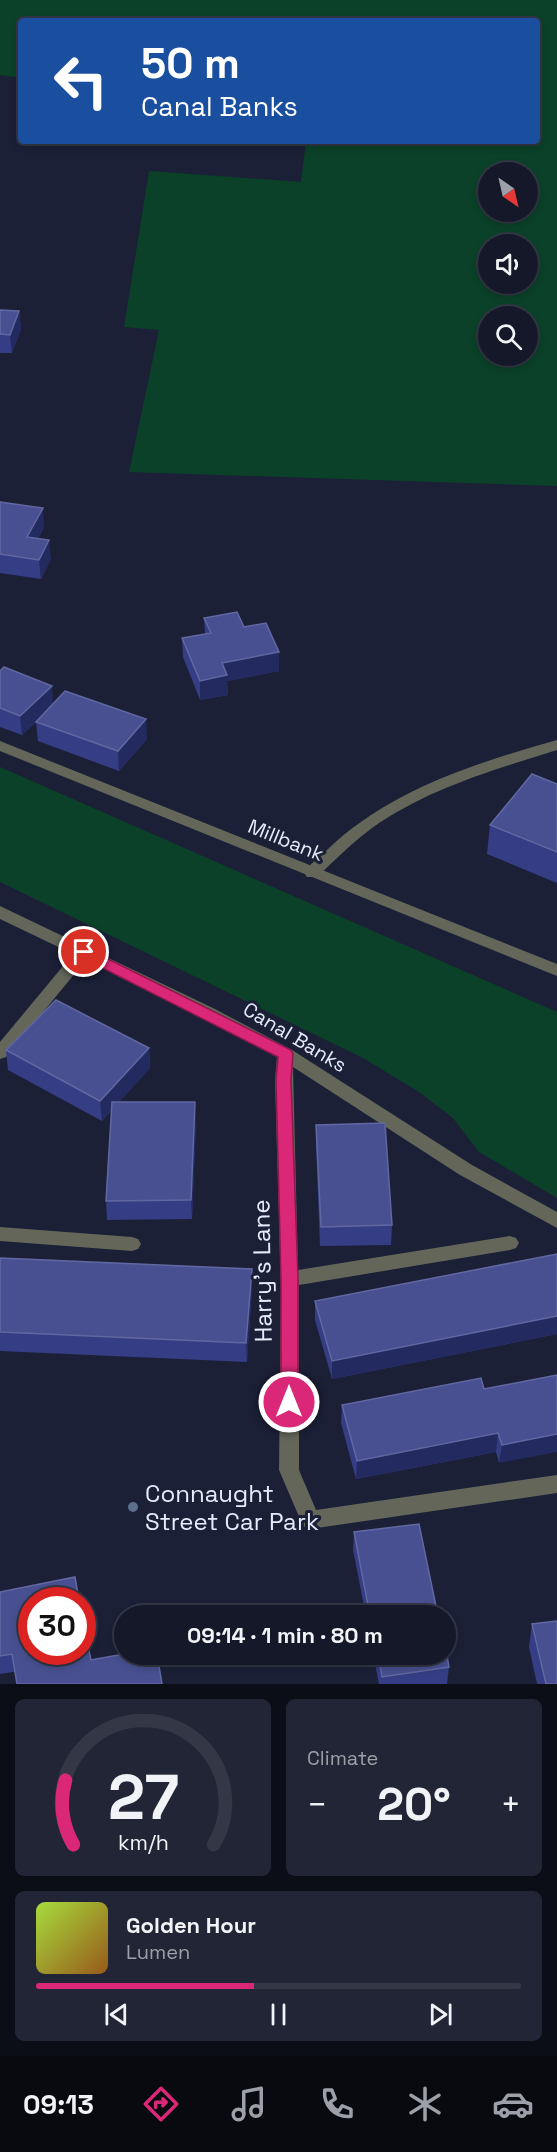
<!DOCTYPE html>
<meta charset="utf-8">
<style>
body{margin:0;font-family:"Space Grotesk",sans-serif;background:#212535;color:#f1f3f6;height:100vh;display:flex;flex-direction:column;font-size:22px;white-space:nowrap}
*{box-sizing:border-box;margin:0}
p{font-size:20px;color:#9da0a8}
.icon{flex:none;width:33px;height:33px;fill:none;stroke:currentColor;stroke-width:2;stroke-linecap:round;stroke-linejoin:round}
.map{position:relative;height:1684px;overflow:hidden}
.panel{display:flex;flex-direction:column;gap:15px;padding:15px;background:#0b0d17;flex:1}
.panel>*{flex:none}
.top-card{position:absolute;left:18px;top:18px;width:522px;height:126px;border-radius:6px;box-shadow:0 3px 9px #0003,0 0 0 2px #333746;background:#1a4fa0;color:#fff;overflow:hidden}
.needle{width:39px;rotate:146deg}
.controls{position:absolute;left:478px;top:162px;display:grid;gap:12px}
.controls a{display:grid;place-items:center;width:60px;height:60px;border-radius:50%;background:#141829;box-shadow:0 3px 9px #0003,0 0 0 2px #333746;font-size:30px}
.speed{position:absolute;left:18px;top:1587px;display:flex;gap:12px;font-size:30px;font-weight:700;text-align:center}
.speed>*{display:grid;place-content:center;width:78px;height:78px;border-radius:50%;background:#141829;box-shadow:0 3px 9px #0003,0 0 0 2px #333746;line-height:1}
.speed .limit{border:9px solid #d22;background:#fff;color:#111}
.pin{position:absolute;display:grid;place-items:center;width:51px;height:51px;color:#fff;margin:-26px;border:3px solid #fff;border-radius:50%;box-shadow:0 2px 6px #0007}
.me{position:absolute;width:66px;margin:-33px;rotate:0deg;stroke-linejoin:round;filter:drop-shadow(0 0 4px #0008)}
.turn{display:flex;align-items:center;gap:21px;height:126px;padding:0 24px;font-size:27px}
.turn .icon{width:78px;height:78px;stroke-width:2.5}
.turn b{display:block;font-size:42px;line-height:51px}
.big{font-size:45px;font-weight:800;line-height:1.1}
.panel .widget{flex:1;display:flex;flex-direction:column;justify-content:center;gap:9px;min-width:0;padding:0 21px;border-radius:9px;background:#212535}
.panel .dial{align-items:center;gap:0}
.dial svg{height:156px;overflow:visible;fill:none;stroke:#333746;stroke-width:7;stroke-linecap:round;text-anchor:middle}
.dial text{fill:#f1f3f6;stroke:none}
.song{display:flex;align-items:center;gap:18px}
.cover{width:72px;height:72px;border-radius:9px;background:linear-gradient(135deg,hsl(80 70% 55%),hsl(30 70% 35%))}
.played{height:6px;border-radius:3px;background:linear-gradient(90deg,#db2777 45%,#333746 45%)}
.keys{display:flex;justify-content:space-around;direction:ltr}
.heat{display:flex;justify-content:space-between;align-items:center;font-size:33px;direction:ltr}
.panel .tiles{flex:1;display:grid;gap:15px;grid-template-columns:1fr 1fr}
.widget:last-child{grid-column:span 2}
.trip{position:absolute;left:114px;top:1605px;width:342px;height:60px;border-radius:30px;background:#141829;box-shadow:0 3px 9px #0003,0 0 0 2px #333746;font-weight:800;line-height:60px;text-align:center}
.tab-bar{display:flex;height:96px;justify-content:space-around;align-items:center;background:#080a10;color:#9da0a8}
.tab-bar .icon{width:42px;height:42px}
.tab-bar .current{color:#db2777}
.tab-bar b{font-size:27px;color:#f1f3f6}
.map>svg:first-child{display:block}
.green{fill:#0b4128;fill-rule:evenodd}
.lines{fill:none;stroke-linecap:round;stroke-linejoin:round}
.lane{fill:#636659;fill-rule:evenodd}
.street{fill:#636659;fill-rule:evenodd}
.wall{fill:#353d84}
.shaded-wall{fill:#232a60}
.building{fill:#485091;stroke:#6168a1;stroke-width:1.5}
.route{fill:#db2777;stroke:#8e194d;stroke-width:1.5}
.service-dot{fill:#5c6f8a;stroke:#1b2037;stroke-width:2}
.labels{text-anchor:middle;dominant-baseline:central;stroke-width:6;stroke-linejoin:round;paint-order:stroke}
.street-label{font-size:20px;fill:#e6ebfb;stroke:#1b2037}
.near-street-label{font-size:24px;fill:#e6ebfb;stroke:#1b2037}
.near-poi-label{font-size:24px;fill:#e6ebfb;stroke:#1b2037;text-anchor:start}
</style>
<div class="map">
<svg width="557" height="1684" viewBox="0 0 557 1684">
<rect width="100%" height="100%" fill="#1b2037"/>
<g class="green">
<path d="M0,0H557V486L129,472L159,330L124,327L149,171L301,182L306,141H537V21H21V78L0,75ZM528,172V212H489V172ZM528,244V284H489V244ZM528,316V356H489V316Z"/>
<path d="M0,767L557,1012V1198L479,1152L453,1118L419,1092L363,1058L0,882Z"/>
</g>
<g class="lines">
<path class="lane" d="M557,740V750C493,770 427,789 372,828C352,843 335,860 317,877H307L304,873C310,864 319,857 327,850C389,790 476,763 557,740Z"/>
<g class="street">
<path d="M0,741L557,964V976L0,751Z"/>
<path d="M0,906L215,1009L292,1050L472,1165L557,1212V1228L460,1175L293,1067L298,1270L510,1236L516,1238L519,1243L516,1248L510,1250L299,1285V1470L316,1510L557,1475V1493L310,1529L303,1526L279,1470L281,1289L275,1080L277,1057L203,1017L86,960L6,1057L0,1059V1042L73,954L0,919Z"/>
<path d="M0,1227L132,1237L138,1239L141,1244L138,1249L132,1251L0,1241Z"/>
</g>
</g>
<g class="wall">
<path d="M0,310L19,311L21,329L12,353H0Z"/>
<path d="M0,502L44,527L38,539L51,559L41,579L0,573Z"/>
<path d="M204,618L244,627L279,671L227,681L228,695L200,700L183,657L182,638L205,634Z"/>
<path d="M0,671L53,704L147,739L119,771L38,741L36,722L22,735L0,727Z"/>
<path d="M557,784V883L487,854L490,825Z"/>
<path d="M149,1048L150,1068L119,1102L196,1122L192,1219L107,1220L106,1201L112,1110L102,1121L8,1070L6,1050Z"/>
<path d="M316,1125L392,1225L391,1245L320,1246L316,1144Z"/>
<path d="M557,1254V1334L332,1379L315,1320V1301Z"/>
<path d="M0,1258L252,1288L247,1362L0,1351Z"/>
<path d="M557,1375L499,1463L496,1452L356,1479L341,1423L342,1405L484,1389Z"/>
<path d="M354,1532L438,1616H366L353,1550Z"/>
<path d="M0,1592L91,1660L0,1674Z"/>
<path d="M532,1624L557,1684H537L529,1647Z"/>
<path d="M373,1654H446L449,1667L447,1684H379Z"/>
</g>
<g class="shaded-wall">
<path d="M19,311L21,329L12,353L10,335Z"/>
<path d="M43,508L44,527L29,556L27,537Z"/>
<path d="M49,540L51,559L41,579L39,560Z"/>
<path d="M279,652V671L227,681L228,695L200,700V681L222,663Z"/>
<path d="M52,686L53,705L22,735L20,716Z"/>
<path d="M146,719L147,739L119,771L118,751Z"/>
<path d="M149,1048L150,1068L102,1121L100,1101Z"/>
<path d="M195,1102L196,1122L192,1219L191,1200Z"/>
<path d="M252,1269V1288L247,1362L246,1343Z"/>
<path d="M557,1316V1334L332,1379V1361Z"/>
<path d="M498,1433L496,1452L356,1479L357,1461Z"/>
<path d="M557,1434V1452L499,1463L502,1445Z"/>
</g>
<g class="building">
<path d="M0,310L19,311L10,335L0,334Z"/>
<path d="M0,502L43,508L27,537L49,540L39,560L0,554Z"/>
<path d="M237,612L244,627L266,623L279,652L222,663L227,675L200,681L182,638L211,633L204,618Z"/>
<path d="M4,667L52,686L20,716L0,708V671Z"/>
<path d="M65,691L146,719L118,751L36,722Z"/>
<path d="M532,774L557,784V852L490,825Z"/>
<path d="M56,1000L149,1048L100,1101L6,1050Z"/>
<path d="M112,1102H195L191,1200L106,1201Z"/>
<path d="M385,1123L392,1225L321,1227L316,1125Z"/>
<path d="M557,1254V1316L332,1361L315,1301Z"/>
<path d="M0,1258L252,1269L246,1343L0,1332Z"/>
<path d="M557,1375V1434L502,1445L498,1433L357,1461L342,1405L481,1378L484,1389Z"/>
<path d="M419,1524L438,1616H370L354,1532Z"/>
<path d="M75,1577L79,1600H32V1652H82V1617L91,1660L124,1654H157L162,1684H17L12,1654L0,1656V1592Z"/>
<path d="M557,1621V1684H546L532,1624Z"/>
<path d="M446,1650L449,1667L382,1677L378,1654H446Z"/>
</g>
<path class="route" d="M84,947L291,1050L293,1054L291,1080L298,1279V1402L295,1408L289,1410L283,1408L281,1402V1279L276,1080L278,1057L79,956L77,952L79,949Z"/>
<circle class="service-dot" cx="133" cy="1507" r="6"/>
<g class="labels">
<g class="street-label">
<text transform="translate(286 840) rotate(22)">Millbank</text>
<text transform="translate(295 1037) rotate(31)">Canal Banks</text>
</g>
<g class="near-street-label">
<text transform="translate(262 1271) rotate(-91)">Harry's Lane</text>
</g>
<g class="near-poi-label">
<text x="145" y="1493">Connaught<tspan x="145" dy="28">Street Car Park</tspan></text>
</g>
</g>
</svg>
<div class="controls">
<a><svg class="needle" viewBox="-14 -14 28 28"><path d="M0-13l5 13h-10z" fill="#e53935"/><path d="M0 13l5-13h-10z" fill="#9da0a8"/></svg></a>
<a><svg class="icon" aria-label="sound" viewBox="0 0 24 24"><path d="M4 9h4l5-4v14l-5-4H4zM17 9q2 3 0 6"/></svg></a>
<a><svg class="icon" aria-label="search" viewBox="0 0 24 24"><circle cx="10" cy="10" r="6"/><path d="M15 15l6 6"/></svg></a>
</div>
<div class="speed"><div class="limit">30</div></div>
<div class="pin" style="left:84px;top:952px;background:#d93025"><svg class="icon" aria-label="arrive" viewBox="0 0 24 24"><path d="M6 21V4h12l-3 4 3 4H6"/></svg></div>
<svg class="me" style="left:289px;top:1402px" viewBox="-20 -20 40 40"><circle r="17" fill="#db2777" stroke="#fff" stroke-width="3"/><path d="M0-11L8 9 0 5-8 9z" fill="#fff"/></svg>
<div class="trip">09:14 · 1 min · 80 m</div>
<div class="top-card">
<div class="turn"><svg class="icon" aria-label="left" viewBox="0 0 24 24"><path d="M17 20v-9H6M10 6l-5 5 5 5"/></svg><div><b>50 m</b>Canal Banks</div></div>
</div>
</div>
<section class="panel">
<div class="tiles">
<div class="widget dial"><svg viewBox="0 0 100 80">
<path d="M14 69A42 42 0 1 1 86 69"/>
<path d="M14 69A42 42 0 0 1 10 36" stroke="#db2777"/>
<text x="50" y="56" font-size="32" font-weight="700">27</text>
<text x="50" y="72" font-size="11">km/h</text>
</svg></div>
<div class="widget"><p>Climate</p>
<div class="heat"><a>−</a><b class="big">20°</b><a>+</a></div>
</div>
<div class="widget">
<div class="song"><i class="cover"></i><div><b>Golden Hour</b><p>Lumen</p></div></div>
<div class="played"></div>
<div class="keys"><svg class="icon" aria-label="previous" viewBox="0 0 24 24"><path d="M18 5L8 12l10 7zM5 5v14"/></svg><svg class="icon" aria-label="pause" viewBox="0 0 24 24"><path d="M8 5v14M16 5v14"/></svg><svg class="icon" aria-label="next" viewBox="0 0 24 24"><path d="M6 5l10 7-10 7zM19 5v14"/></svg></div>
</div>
</div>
</section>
<nav class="tab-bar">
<b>09:13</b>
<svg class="icon current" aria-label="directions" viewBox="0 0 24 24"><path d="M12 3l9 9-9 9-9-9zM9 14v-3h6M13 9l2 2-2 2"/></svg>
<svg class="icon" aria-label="music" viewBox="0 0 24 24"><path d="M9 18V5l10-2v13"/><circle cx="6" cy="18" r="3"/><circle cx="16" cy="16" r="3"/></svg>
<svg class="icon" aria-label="phone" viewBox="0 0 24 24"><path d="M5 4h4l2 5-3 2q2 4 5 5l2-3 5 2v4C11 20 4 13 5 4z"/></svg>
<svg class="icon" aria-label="climate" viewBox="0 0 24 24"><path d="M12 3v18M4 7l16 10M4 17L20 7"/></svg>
<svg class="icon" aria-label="car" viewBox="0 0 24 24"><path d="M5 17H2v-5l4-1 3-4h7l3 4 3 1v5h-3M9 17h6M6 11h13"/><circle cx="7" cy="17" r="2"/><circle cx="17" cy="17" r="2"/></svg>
</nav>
